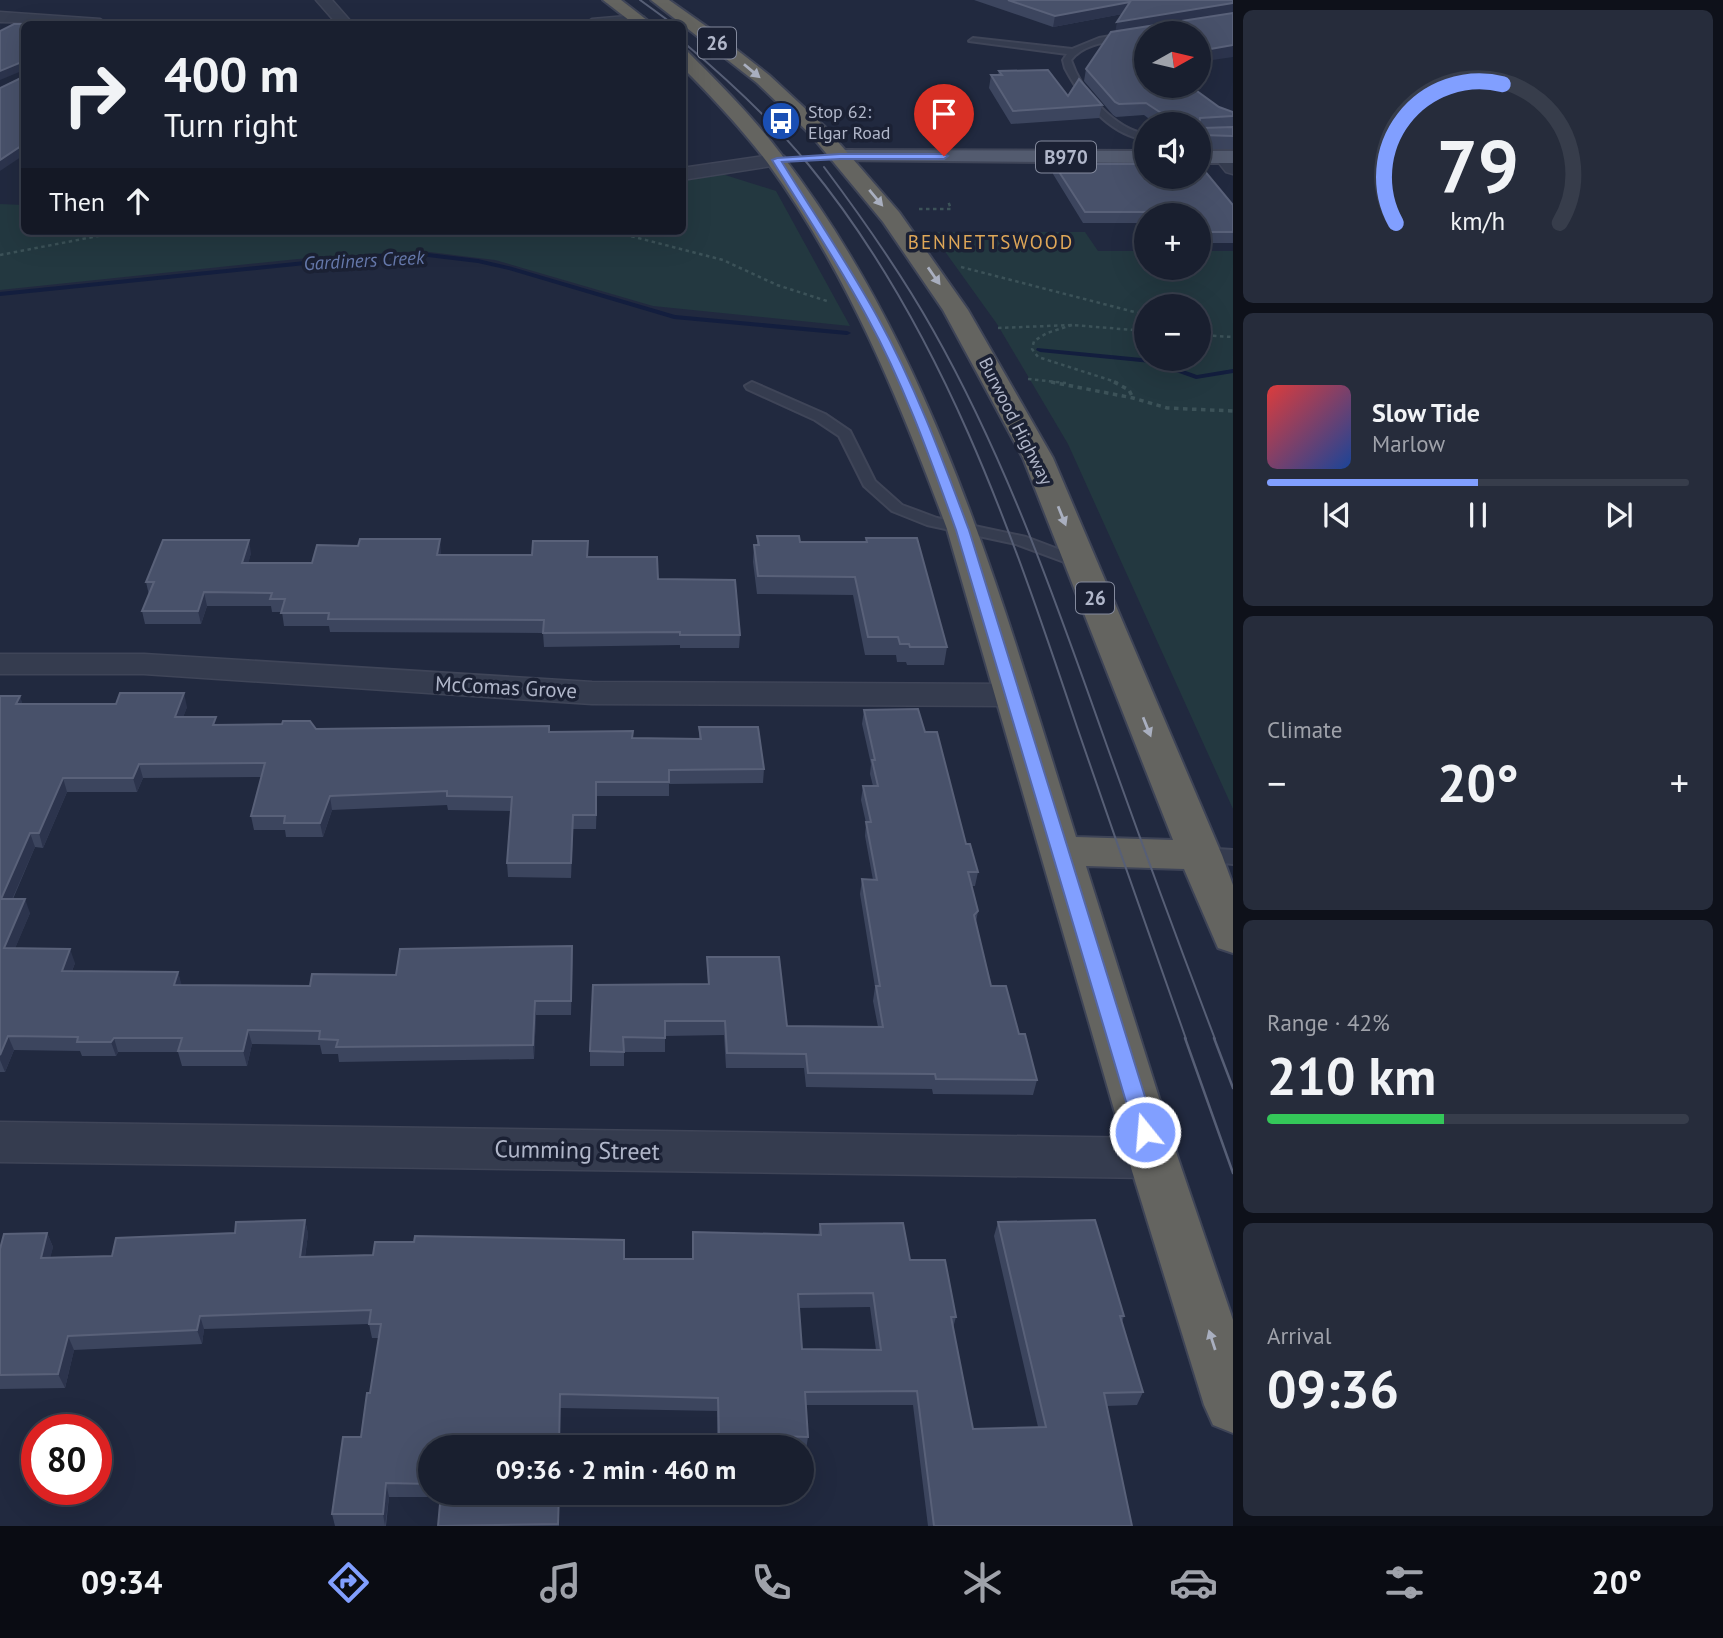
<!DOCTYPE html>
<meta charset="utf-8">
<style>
body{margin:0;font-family:"PT Sans",sans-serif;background:#262c3b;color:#f1f3f6;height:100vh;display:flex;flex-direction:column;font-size:26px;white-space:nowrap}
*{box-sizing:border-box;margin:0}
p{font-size:23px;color:#9fa2aa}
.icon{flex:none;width:38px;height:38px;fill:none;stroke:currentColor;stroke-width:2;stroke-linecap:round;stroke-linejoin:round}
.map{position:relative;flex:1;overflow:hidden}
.side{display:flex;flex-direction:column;gap:10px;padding:10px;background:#0e111a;width:490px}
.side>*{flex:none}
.banner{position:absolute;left:21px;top:21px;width:665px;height:214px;border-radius:10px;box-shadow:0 7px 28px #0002,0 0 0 2px #373d4b;background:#191f2f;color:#f1f3f6;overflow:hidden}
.needle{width:46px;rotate:82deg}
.tools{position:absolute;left:1134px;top:21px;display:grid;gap:14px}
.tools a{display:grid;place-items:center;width:77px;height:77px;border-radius:50%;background:#191f2f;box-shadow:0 7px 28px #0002,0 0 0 2px #373d4b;font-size:35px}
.speed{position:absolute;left:21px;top:1414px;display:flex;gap:14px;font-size:35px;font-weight:700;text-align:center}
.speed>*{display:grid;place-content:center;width:91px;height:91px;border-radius:50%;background:#191f2f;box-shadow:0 7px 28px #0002,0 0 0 2px #373d4b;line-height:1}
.speed .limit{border:10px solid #d22;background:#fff;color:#111}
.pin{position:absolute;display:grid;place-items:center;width:60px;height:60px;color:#fff;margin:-72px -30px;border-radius:50% 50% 50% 0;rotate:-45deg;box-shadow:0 0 7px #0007}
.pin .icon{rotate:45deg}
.me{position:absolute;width:77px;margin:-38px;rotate:343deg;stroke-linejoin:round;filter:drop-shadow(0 0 5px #0008)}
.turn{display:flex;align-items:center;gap:24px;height:147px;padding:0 28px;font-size:32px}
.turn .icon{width:91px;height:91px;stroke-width:2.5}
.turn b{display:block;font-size:49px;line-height:60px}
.then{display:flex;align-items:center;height:66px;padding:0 28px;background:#0003;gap:14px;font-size:26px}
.big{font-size:52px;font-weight:800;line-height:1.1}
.side .tile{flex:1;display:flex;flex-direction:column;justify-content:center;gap:10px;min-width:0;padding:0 24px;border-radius:10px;background:#262c3b}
.side .dial{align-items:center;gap:0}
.dial svg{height:182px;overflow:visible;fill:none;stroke:#373d4b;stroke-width:7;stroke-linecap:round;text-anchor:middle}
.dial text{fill:#f1f3f6;stroke:none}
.song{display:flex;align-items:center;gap:21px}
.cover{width:84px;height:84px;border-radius:10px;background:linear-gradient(135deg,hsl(0 70% 55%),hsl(220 70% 35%))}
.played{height:7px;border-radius:4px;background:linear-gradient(90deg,#819fff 50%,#373d4b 50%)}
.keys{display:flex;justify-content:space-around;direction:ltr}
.heat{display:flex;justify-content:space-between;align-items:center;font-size:38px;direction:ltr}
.charge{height:10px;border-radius:5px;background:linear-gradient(90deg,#34c759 42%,#373d4b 0)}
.trip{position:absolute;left:418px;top:1435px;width:396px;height:70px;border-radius:35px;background:#191f2f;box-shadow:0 7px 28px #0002,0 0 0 2px #373d4b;font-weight:800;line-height:70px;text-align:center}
.dock{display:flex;height:112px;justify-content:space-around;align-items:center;background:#0a0c13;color:#9fa2aa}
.dock .icon{width:49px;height:49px}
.dock .current{color:#819fff}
.dock b{font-size:32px;color:#f1f3f6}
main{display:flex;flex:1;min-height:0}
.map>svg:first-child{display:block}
.green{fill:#233840;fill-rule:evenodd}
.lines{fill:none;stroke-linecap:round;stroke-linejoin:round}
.stream{fill:#131e3e;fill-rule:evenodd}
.service-casing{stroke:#3f4558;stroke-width:4}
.minor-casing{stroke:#3f4558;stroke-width:3}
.primary-casing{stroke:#3f4558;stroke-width:4}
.trunk-casing{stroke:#3e4457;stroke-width:4}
.path-far1{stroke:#3c5258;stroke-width:2.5;stroke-dasharray:3.5 3.5;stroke-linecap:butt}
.path{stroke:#3c5258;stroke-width:3.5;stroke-dasharray:4.5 4.5;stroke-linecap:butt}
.service{fill:#353c4f;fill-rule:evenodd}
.minor{fill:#353c4f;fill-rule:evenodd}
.primary{fill:#535b6f;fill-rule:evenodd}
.trunk{fill:#646460;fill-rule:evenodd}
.tram-far1{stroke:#575f76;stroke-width:2}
.tram{stroke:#575f76;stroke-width:2.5}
.wall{fill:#3c455e;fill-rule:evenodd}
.shaded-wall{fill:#2c344d}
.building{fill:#48516a;stroke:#596179;stroke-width:2;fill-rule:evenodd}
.oneway{fill:#a9afbf}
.route{fill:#819fff;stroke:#5467a6;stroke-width:2}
.labels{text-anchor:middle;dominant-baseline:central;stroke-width:7;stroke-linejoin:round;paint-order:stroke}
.far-poi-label{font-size:18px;fill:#b1b7ca;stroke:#1b2134;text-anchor:start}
.far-street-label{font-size:18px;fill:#b1b7ca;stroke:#1b2134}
.shield{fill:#1b2134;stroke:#848a9d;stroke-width:2}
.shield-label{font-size:19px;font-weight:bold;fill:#b1b7ca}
.far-neighbourhood-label{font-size:19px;letter-spacing:2px;fill:#dfa758;stroke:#1b2134}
.far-water-label{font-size:19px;font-style:italic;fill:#677aad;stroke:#1b2134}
.street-label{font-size:21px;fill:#b1b7ca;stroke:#1b2134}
.near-street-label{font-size:24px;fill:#b1b7ca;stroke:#1b2134}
</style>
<main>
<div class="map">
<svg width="1233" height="1526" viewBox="0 0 1233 1526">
<rect width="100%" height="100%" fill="#21293f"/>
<g class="green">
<path d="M722,174L776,191L850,326L653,306L495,260L421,251L298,259L0,290V204L24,205V231H682L683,179Z"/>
<path d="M931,232H1085L1098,251H1146V268H1199V251H1233V809L1068,444L997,324ZM1199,306V359H1146V306Z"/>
</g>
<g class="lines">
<g class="stream">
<path d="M428,253L478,259L512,267L675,315L847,331L851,333L847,335L674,319L509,270L478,263L428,257L374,258L0,296V292L374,254Z"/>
<path d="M1037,348L1152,359L1197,375L1233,369V373L1196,379L1151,363L1040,352L1036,350Z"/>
</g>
<g class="service-casing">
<g id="service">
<path d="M1146,30L1150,33C1128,44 1090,36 1071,60C1081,91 1114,129 1146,134V140C1108,134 1082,100 1065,68L1063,60L1067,54L969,41L973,38L1072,49L1099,38Z"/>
<path d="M752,382L825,414L850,431L875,481L902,505L937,518L1026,537L1087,560L1089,563L1081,568L1075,566L1016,544L927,525L892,511L864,486L839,436L815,420L747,389L745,386Z"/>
<path d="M1201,848L1233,850V864L1194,860L1191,855L1194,850Z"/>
</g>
</g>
<g class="minor-casing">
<g id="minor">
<path d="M316,0H332L353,24H337Z"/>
<path d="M0,12L100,19L108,24L0,22Z"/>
<path d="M638,15L644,17L646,20L644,23L584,24L592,19Z"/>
<path d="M1224,151L1233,155V174L1226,172L1214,157Z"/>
<path d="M777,154L784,156L787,160L784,164L682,180V168Z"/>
<path d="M0,654H144L592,682L1013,684L1025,688L1030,695L1025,702L1013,706L592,704L144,674H0Z"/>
<path d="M0,1122L1153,1138L1170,1144L1177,1158L1170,1172L1153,1178L0,1162Z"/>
</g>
</g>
<g class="primary-casing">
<g id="primary">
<path d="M840,150L1146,151V163L833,160L830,156L833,152Z"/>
<rect x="1199" y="151" width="34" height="12"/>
</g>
</g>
<g class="trunk-casing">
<g id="trunk">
<path d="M603,0H621L652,24H634Z"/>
<path d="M651,0H669L710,29L769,75L825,127L899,212L968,310L1053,458L1222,855L1233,885V953L1218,948L1184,869L1086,866L1178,1158L1233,1320V1433L1213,1425L1204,1405L1128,1158L947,529C900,402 848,273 767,162C741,128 712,97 682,67V51L688,52C721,85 753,117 781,154C936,354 1002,601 1076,837L1173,840L1023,458L943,310L883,222L811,135L757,83Z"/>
</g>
</g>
<g class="path-far1">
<path d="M919,209H951L948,201"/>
<path d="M611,231L723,260L777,285L830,302"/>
<path d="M0,255L124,231"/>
<path d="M961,267L1146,315"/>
<path d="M1072,325L1047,333L1034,341L1032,349L1038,357L1119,383"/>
<path d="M998,328L1072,325L1146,331"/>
<path d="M1199,335L1233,337"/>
<path d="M1028,379L1066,383"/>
</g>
<g class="path">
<path d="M1051,382L1133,398L1167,408L1233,411"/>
<path d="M1114,382L1129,390L1133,398"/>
</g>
<use href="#service" class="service"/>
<use href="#minor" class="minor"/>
<use href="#primary" class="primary"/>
<use href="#trunk" class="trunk"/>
<g class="tram-far1">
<path d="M640,0L673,24"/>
<path d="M682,41C727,79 771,119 808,164C942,327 1011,530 1077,727C1113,831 1149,936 1186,1039"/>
<path d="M824,167C863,219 901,273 933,330C1007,461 1057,604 1107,746C1142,844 1178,942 1215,1039"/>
</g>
<g class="tram">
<path d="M1185,1038L1233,1173"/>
<path d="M1214,1038L1233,1088"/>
</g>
</g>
<g class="wall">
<path d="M974,0H1233L1146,86L1219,107L1233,112V149H1199V124H1156L1144,115L1116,117L1113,115L1084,81L1086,69L1116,31L1122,14L1053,27Z"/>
<path d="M999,71L1068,96L1102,105L1099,118L1011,124L989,88L991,75H998Z"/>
<path d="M1054,164L1233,205V243H1199V215H1146V223H1083L1053,174Z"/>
<path d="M757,536L800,542H866V538L947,647L944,665H907L906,662H897L896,655H865L853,595L757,594L753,562L754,545H757Z"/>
<path d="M441,552L440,555L588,557L658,579L740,635L739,648H680V645L544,647L543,633L330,632L329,626H284L282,612H272L271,606H207L201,624H145L142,611L149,595L146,582L251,553L248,563H312Z"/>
<path d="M0,696H20L22,704L187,707L183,717L218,725L316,729L550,732L632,738L699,739V727L764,769L763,783L669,784V796H597L596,829H573L571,878L508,877L507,863L511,811L448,810L447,805L332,810L323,837H286L285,830H254L251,816L262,777L143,778L137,792H67L43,848L35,847L13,899L30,913L15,948L75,963L72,971L178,972L181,985L310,986L396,975L572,946L571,1015H536L534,1059L339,1062L338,1054H322L320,1045L252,1044L247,1066H182L178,1052H118L116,1056H82L80,1051L14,1050L5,1072H0Z"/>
<path d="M864,710L925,732L966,844L978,872L975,886H972L978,911L976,922L991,986L1019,1034L1037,1080L1033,1095L933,1094L932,1089L806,1087L804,1068H726L724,1035L665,1036V1052H624V1066H590V1051L708,984L707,957L787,1026L878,1027L873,1001L875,987L860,894L862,879L873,880L865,836L866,823L861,800L863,786H873L870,774L871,764L862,724Z"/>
<path d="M305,1220L308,1234L305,1257L692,1259L693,1232L818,1235L820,1224L910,1260L956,1317L953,1328L973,1429L1038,1427L994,1236L998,1222L1124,1316L1122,1322L1143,1392L1137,1405L1106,1406L1132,1526H928L913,1405H806L808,1437L806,1450H802V1447H717V1411L561,1408L430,1447V1493H559V1526H439L441,1497H389L386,1526H335L332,1514L361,1437L370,1393L379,1338H372L369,1324L204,1329L202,1344L74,1350L65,1388L0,1389V1249L47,1233L53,1247L50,1257L112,1256ZM870,1307L876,1350L802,1349L799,1308Z"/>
</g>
<g class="shaded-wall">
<path d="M1130,2L1128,13L1053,27L1055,16Z"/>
<path d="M1233,3V13L1115,33L1117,22Z"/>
<path d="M1233,45V57L1199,62V51Z"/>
<path d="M24,61V70L0,80V71Z"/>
<path d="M24,144V155L0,171V160Z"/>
<path d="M440,539L441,552L438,568L437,555Z"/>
<path d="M249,540L251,553L245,576L242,563Z"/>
<path d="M204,592L207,606L201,624L198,611Z"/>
<path d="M184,693L187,707L178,731L175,717Z"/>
<path d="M20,696L24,710L16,704Z"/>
<path d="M139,764L143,778L137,792L133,778Z"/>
<path d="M63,778L67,792L43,848L39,833Z"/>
<path d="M330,796L332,810L323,837L320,823Z"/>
<path d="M573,815V829L571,878V863Z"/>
<path d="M30,833L35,847L6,913L1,899Z"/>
<path d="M25,899L30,913L9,963L4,948Z"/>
<path d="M572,946L573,961L571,1015V1001Z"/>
<path d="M70,949L75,963L66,986L62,971Z"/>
<path d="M178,972L182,986L174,985Z"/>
<path d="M535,1001L536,1015L534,1059L533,1045Z"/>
<path d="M248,1030L252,1044L247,1066L243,1051Z"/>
<path d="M8,1036L14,1050L5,1072L0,1060V1055Z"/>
<path d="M114,1038L118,1052L116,1056L111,1042Z"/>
<path d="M305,1220L308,1234L303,1271L300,1257Z"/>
<path d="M47,1233L53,1247L47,1272L41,1258Z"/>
<path d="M200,1316L204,1329L202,1344L197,1330Z"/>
<path d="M68,1336L74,1350L65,1388L58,1374Z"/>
<path d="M386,1483L389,1497L385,1526L383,1514Z"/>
</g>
<g class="building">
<path d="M1008,0H1233V3L1117,22L1130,2L1055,16Z"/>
<path d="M1233,13V45L1199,51V33H1146V86H1190L1219,107L1233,112V116L1200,118L1199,126L1202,128L1233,127V136L1202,135L1200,139L1199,124H1178L1146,103L1119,104L1115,102L1086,69L1111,32Z"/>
<path d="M14,24H31H24V144L0,160V88L23,77L24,61L0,71V31Z"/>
<path d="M1048,70L1068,96L1079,79L1102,105L1013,111L991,75H1002L999,71Z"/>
<path d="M1054,164H1146V177H1199V164L1233,205V232H1199V215H1185L1179,212H1085Z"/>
<path d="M757,536H799L800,542H867L866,538H917L947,647H910L909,644H900L898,637H868L855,577L758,576L754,545H759Z"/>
<path d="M360,539H440L437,555H532L533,541H588L587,557H657L658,579L735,580L740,635H680V632L543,633L544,620L328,619L329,613H281L285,599H270L272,593L204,592L198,611H142L154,582H146L163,540H249L242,563H312L317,545L358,546Z"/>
<path d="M120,693H184L175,717H216L213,725L282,724L283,721H310L316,729L549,726V732L633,731L632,738L701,739L699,727H758L764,769L669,770V782H596V815H573L571,863H507L512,797L447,796V791L330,796L320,823H284L285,816H251L265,763L139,764L133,778H63L39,833H30L1,899H25L4,948L70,949L62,971L178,972L174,985L310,986L312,974L396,975L400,949L572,946L571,1001H535L533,1045L336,1047L338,1040L319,1039L320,1031L248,1030L243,1051H178L182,1038H114L111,1042H77L78,1037L8,1036L0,1055V696H20L16,704H116Z"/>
<path d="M918,709L925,732H937L966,844H970L978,872H968L978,911L974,915L991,986H1006L1019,1034H1025L1037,1080L936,1079L935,1074L808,1073L806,1054L727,1053L725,1021H665V1038L623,1037L624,1052L590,1051L593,985L709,984L707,957H779L787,1026L883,1027L876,986H880L862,879L877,880L866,822H871L863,786H878L872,760H875L864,710Z"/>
<path d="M305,1220L300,1257L373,1255L375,1242H414L415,1236L624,1240V1259H693V1232L821,1235L820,1224L903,1223L910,1260H945L956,1317H951L973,1429L1046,1427L998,1222L1095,1220L1124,1316H1120L1143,1392L1104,1393L1132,1526H934L917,1391L805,1392L808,1437L719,1434L718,1398L560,1394L559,1447H430V1484L386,1483L383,1514H332L343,1437H361L367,1393H370L381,1324H369L371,1310L200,1316L197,1330L68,1336L58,1374L0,1375V1249L4,1234L47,1233L41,1258L112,1256L116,1238L235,1233L236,1222ZM873,1293L881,1350L802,1349L798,1294Z"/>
<path d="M441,1493H559L558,1524L438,1526Z"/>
</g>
<defs><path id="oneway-solid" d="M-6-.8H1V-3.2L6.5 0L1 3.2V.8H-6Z" transform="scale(1.75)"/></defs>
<g class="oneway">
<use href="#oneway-solid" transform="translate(752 71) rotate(40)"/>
<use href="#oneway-solid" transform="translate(876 198) rotate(50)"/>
<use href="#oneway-solid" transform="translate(934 276) rotate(55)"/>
<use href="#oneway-solid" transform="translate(1062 516) rotate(68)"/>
<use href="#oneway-solid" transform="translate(1147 727) rotate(68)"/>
<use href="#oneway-solid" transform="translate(1212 1340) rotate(-108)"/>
</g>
<path class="route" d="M840,154H944L948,156L944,159H840L782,162C814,214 849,265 878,318C915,385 942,458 969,530L1156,1132L1153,1138L1145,1141L1138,1138L1135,1132L956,530C930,458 904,384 867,317C838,263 804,212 772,160L777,158Z"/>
<defs>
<g id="bus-disc" transform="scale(2.0125)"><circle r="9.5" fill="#1a4fb4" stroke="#1b2134"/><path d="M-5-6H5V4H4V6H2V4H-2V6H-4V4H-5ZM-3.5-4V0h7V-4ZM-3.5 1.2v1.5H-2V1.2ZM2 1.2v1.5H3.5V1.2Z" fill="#fff"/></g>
</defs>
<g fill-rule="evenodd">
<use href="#bus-disc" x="781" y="121"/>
</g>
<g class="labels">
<g class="far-poi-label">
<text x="808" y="111">Stop 62:<tspan x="808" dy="21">Elgar Road</tspan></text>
</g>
<g class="far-street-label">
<text transform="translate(1016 421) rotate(63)">Burwood Highway</text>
</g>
<g class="shield">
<rect x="698" y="27.5" width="38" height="31" rx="5"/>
<rect x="1036" y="141.5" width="60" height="31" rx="5"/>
<rect x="1076" y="582.5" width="38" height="31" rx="5"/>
</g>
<g class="shield-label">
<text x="717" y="43">26</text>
<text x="1066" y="157">B970</text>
<text x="1095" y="598">26</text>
</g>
<g class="far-neighbourhood-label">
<text x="991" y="242">BENNETTSWOOD</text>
</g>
<g class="far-water-label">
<text transform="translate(364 260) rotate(-3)">Gardiners Creek</text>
</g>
<g class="street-label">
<text transform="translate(506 687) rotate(3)">McComas Grove</text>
</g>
<g class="near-street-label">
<text transform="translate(577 1150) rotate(1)">Cumming Street</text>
</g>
</g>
</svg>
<div class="tools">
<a><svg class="needle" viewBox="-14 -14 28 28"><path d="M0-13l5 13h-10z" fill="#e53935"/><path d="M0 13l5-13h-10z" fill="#9fa2aa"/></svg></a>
<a><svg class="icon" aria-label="sound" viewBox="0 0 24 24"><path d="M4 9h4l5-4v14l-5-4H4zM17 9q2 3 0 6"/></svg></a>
<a>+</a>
<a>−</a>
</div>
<div class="speed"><div class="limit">80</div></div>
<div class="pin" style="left:944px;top:156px;background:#d93025"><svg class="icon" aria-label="arrive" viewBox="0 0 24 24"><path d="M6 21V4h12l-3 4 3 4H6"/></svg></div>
<svg class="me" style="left:1145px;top:1132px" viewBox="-20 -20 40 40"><circle r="17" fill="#819fff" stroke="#fff" stroke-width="3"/><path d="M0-11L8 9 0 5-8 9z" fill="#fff"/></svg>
<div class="trip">09:36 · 2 min · 460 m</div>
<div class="banner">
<div class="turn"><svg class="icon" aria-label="right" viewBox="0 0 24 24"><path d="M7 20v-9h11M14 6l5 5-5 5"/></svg><div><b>400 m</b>Turn right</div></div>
<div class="then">Then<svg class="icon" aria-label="ahead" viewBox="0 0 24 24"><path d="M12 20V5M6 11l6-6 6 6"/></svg></div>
</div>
</div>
<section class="side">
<div class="tile dial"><svg viewBox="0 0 100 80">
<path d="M14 69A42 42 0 1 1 86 69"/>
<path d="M14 69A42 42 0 0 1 61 8" stroke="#819fff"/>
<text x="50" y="56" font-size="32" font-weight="700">79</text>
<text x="50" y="72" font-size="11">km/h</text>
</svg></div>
<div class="tile">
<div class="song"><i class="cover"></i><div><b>Slow Tide</b><p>Marlow</p></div></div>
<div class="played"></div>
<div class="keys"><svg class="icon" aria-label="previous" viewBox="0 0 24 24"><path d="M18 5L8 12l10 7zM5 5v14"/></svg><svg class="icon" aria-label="pause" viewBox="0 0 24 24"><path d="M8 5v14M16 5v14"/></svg><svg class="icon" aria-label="next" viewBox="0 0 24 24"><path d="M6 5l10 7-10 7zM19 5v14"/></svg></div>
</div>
<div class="tile"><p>Climate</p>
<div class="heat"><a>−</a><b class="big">20°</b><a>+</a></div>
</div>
<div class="tile"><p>Range · 42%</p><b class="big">210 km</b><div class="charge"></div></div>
<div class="tile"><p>Arrival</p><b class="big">09:36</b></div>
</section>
</main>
<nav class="dock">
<b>09:34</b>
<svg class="icon current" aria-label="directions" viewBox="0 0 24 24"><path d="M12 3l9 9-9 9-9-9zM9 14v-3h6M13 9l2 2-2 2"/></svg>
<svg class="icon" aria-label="music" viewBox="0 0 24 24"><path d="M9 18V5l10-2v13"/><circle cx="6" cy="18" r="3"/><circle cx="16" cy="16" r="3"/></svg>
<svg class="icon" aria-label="phone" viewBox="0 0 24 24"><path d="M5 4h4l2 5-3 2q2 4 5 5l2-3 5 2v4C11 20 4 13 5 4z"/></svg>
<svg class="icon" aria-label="climate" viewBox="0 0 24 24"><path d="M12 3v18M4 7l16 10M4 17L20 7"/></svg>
<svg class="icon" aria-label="car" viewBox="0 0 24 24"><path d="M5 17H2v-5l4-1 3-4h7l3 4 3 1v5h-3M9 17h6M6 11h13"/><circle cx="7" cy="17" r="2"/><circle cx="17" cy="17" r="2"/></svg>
<svg class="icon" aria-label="filters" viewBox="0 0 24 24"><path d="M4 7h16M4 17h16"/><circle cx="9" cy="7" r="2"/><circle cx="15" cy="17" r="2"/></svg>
<b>20°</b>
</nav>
